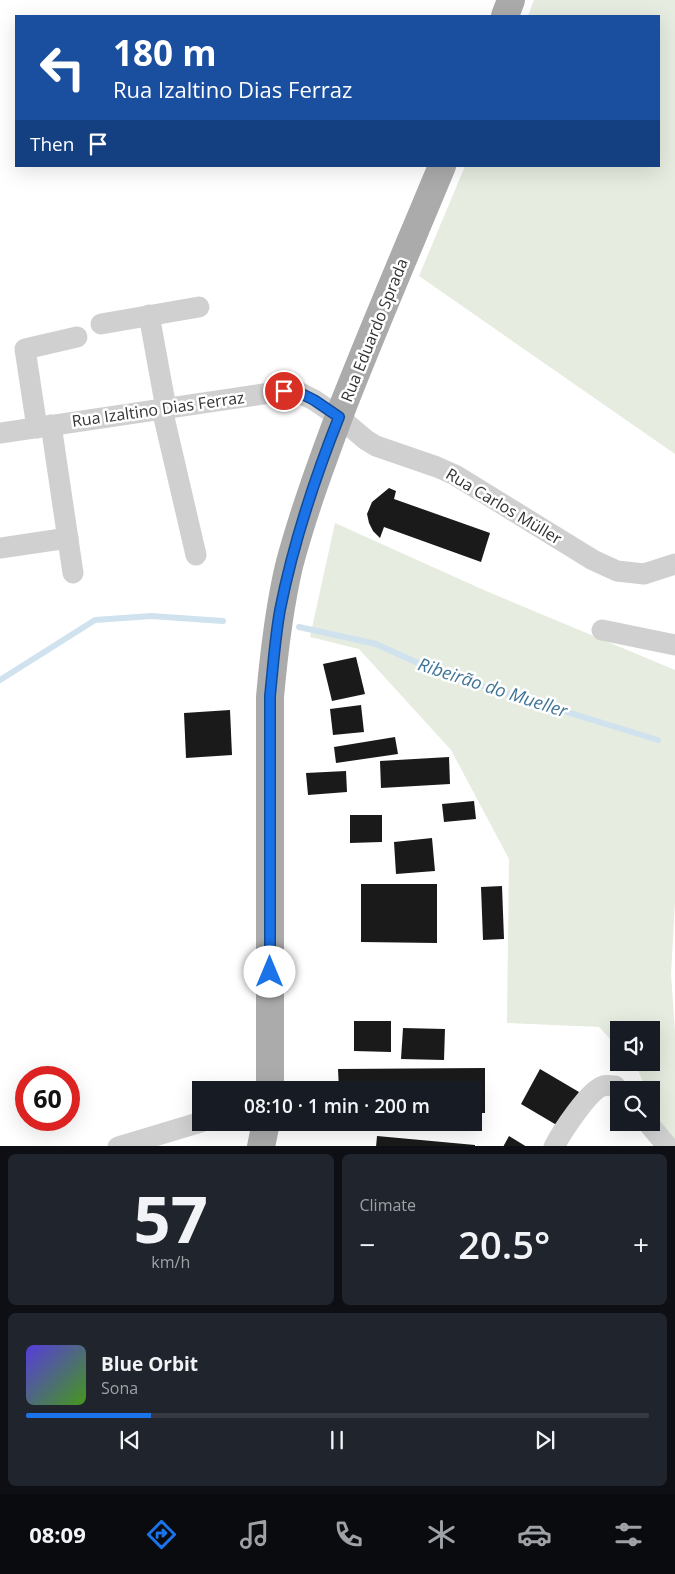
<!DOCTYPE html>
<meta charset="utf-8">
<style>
body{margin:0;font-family:"Open Sans",sans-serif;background:#20242c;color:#f1f3f6;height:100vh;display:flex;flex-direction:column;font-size:19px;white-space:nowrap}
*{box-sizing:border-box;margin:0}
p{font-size:16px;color:#9ea1a6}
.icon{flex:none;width:28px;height:28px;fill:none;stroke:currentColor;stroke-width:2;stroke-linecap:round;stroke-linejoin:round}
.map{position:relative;height:1146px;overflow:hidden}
.sheet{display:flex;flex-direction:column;gap:8px;padding:8px;background:#0d0f14;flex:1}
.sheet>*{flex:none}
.hud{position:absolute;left:15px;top:15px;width:645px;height:152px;border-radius:0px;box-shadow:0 5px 20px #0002;background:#1a4fa0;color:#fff;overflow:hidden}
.fabs{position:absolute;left:610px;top:1021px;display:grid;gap:10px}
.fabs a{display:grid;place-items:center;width:50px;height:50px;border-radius:0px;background:#171b24;box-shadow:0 5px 20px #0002;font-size:25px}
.speed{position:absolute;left:15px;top:1066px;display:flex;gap:10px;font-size:25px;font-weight:700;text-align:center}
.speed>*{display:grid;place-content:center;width:65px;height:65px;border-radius:50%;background:#171b24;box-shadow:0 5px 20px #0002;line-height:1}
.speed .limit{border:8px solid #d22;background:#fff;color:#111}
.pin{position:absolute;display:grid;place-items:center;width:42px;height:42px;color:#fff;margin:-21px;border:2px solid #fff;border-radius:50%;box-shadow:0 1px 5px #0007}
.me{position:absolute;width:55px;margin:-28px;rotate:0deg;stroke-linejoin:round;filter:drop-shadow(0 0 4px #0008)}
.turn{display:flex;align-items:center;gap:18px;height:105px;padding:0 15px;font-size:22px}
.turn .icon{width:65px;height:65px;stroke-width:2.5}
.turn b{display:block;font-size:35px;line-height:42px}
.then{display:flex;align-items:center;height:48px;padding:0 15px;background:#0003;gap:10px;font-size:19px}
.big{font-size:38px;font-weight:600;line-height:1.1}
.sheet .widget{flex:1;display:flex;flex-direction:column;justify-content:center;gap:8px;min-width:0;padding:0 18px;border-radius:8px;background:#20242c}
.sheet .dial{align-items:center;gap:0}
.dial b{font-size:65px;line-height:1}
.song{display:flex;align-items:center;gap:15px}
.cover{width:60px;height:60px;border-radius:8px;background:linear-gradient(135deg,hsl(250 70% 55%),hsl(100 70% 35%))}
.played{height:5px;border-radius:2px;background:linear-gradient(90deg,#1a73e8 20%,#363941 20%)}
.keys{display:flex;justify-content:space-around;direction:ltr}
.heat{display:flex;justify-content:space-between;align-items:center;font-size:28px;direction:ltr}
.sheet .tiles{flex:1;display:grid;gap:8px;grid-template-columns:1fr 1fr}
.widget:last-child{grid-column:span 2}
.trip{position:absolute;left:192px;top:1081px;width:290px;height:50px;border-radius:0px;background:#171b24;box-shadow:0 5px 20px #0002;font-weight:600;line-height:50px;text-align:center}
.menu{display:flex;height:80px;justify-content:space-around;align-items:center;background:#090b0e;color:#9ea1a6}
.menu .icon{width:35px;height:35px}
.menu .selected{color:#1a73e8}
.menu b{font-size:22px;color:#f1f3f6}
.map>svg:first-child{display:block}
.green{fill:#e6ecdf}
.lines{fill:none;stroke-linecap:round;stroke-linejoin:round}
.stream{stroke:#cfe2ee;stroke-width:6}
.building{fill:#1a1a1a}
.minor{stroke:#d0d0d0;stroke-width:21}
.major{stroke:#ababab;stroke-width:28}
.route-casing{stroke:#114b97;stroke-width:12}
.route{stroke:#1a73e8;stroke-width:9}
.labels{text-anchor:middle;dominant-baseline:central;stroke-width:5;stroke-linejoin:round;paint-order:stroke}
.street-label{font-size:16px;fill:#333;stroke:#fff}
.water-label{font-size:18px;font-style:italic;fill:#3f7597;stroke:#fff}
</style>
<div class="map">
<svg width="675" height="1147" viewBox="0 0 675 1147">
<rect width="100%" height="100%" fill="#fff"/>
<g class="green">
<path d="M534,0H675V454L419,276L465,166H659V16H528Z"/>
<path d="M335,523L486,591L675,670V902L671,974L675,1031V1146C662,1128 651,1114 651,1090H646L638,1070L631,1063L651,1062V1030H619V1049L599,1027L507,1023L509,859L451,750L359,649L310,637Z"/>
</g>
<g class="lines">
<g class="stream">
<path d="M299,627L376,644L440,673L658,740"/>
<path d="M0,680L95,620L151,616L223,621"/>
</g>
</g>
<g class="building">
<path d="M389,488L396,491L394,499L490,533L481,562L384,527L380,538L373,531L369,523L367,514L372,502Z"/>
<path d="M356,657L365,694L332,701L323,664Z"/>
<path d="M361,705L364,732L333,735L330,709Z"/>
<path d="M230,710L232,755L186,758L184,713Z"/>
<path d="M395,737L398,754L336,763L334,747Z"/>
<path d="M449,757L450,784L381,788L380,761Z"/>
<path d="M346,771L347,792L308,795L306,773Z"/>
<path d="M474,801L476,819L444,822L442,804Z"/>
<path d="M350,815H382V842L350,843Z"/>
<path d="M432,838L435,871L396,874L394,842Z"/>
<path d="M361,884H437V943L361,942Z"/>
<path d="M502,886L504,939L483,940L481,887Z"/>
<path d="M354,1021H391V1052L354,1051Z"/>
<path d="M403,1028L445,1029L444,1060L401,1059Z"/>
<path d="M485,1068V1113H474V1090H339L338,1069Z"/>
<path d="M540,1069L579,1092L560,1127L521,1104Z"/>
<path d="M377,1136L475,1145V1147H376Z"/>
<path d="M509,1136L527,1147H503Z"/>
</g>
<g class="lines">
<g class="minor">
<path d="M149,315L166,408"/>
<path d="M101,324L199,307"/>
<path d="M162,409L196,555"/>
<path d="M51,425L73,573"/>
<path d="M37,428L25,349L77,337"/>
<path d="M0,433L284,391L300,393L314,400L339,417L366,440L376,446L437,467L455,475L593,560L617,571L644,574L675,564"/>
<path d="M0,548L68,538"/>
<path d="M602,630L675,645"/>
<path d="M647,1122L668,1147"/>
<path d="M118,1147L201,1122"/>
<path d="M554,1147C561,1133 589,1090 603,1086C606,1085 611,1086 615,1086L619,1091"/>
</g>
<g class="major">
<path d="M505,16L511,0"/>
<path d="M270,1090V697C274,652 279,609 289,566C303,513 322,462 341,411C373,329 408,248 442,166"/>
<path d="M261,1147L266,1122"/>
</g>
</g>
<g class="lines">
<g class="route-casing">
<path id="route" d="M270,972V696C273,667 275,638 280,610C293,544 314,480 339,417L314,400L300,393L284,391"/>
</g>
<use href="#route" class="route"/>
</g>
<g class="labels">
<g class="street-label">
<text transform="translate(374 330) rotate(-68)">Rua Eduardo Sprada</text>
<text transform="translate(158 409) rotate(-8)">Rua Izaltino Dias Ferraz</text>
<text transform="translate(504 506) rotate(31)">Rua Carlos Müller</text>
</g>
<g class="water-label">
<text transform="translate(493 687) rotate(18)">Ribeirão do Mueller</text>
</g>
</g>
</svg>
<div class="fabs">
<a><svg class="icon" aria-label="sound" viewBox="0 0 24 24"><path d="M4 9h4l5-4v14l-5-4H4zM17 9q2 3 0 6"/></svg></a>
<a><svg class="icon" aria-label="search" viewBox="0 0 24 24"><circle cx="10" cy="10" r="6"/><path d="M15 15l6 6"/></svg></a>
</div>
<div class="speed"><div class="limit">60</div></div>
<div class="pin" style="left:284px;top:391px;background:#d93025"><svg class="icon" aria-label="arrive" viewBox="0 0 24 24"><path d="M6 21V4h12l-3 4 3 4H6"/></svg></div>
<svg class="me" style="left:270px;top:972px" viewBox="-20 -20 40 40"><circle r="19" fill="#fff"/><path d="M0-13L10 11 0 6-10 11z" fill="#1a73e8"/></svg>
<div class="trip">08:10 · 1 min · 200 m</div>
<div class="hud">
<div class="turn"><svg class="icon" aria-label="left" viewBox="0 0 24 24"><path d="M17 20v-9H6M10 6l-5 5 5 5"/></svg><div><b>180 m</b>Rua Izaltino Dias Ferraz</div></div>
<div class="then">Then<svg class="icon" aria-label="arrive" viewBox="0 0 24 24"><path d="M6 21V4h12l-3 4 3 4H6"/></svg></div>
</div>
</div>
<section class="sheet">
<div class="tiles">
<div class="widget dial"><b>57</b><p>km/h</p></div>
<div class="widget"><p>Climate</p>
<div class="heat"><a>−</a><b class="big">20.5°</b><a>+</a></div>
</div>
<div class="widget">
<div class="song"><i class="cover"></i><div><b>Blue Orbit</b><p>Sona</p></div></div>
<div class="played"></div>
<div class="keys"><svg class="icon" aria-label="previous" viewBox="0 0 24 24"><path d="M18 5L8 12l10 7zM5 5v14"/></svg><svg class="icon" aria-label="pause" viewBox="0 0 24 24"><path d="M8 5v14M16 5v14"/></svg><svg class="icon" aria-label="next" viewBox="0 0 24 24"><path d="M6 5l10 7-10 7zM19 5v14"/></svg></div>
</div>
</div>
</section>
<nav class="menu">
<b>08:09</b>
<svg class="icon selected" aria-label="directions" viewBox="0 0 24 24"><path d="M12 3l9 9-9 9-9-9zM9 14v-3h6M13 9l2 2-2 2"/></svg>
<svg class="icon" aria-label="music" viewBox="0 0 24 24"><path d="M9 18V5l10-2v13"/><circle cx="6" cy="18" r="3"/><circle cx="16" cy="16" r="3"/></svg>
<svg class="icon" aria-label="phone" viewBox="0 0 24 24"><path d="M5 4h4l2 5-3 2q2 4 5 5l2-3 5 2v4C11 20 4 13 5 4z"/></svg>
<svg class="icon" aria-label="climate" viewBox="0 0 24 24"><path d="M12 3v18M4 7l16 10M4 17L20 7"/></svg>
<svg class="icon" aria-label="car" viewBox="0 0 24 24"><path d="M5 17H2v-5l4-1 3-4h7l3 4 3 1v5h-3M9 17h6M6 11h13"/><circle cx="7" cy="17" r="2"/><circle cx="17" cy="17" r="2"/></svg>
<svg class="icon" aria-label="filters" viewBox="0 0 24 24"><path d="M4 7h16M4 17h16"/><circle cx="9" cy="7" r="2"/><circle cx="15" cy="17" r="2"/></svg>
</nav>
